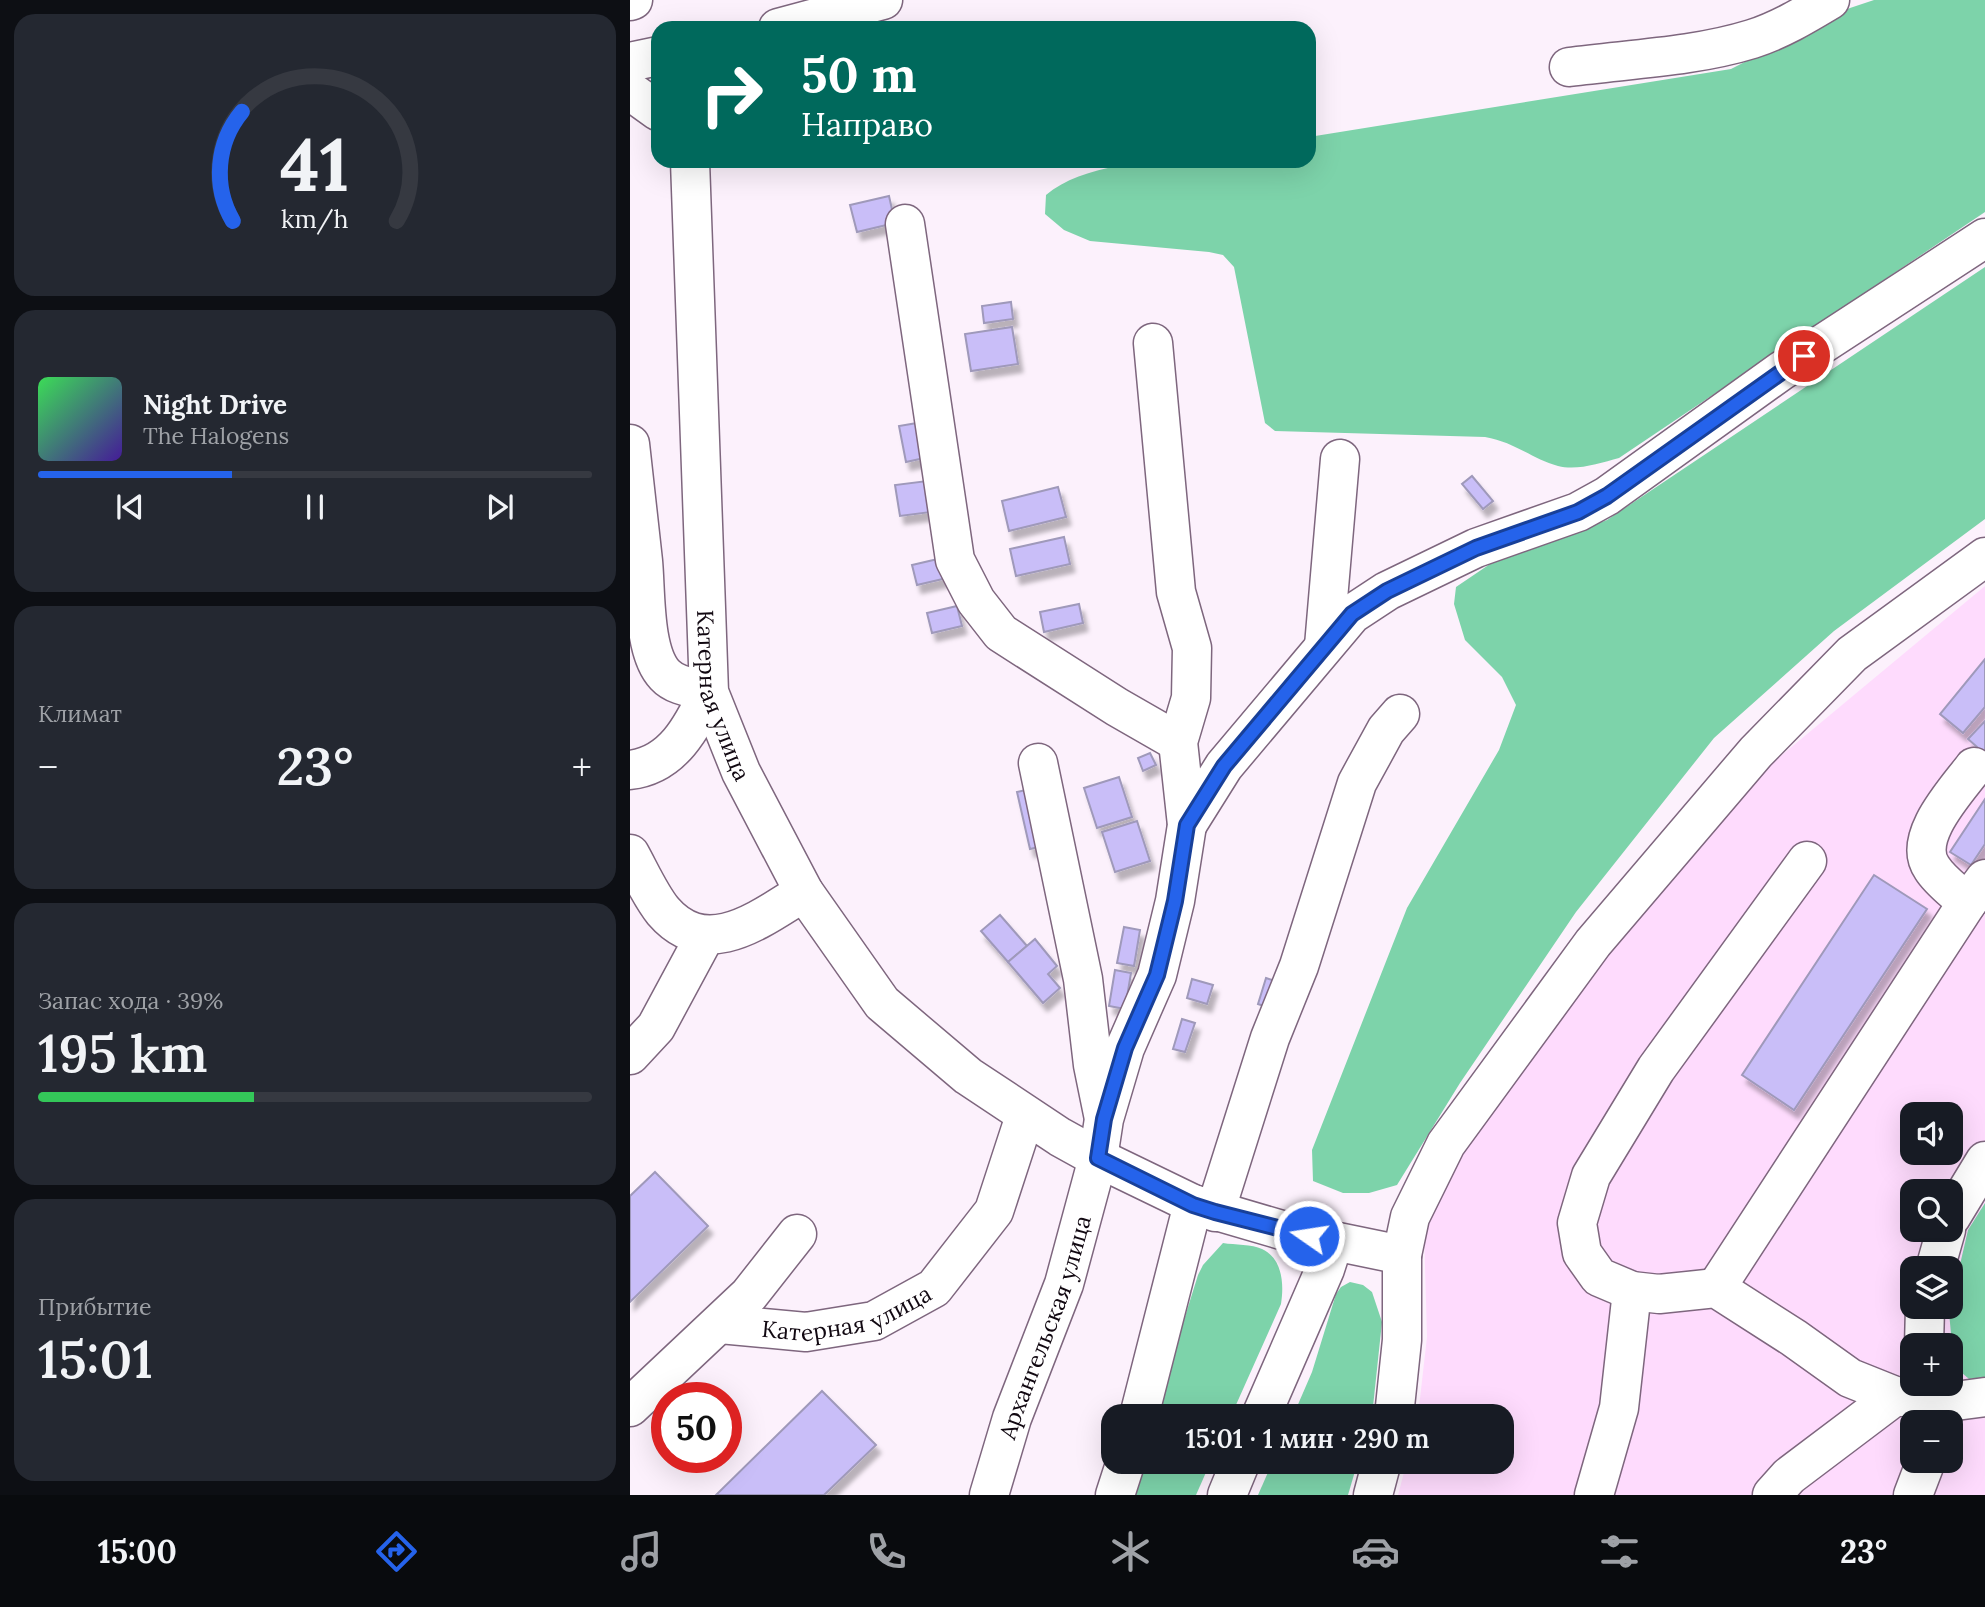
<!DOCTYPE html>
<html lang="ru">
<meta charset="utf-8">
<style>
body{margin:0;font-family:Lora,serif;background:#242831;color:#f1f3f6;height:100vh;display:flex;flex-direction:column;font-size:26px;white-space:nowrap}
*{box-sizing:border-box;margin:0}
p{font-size:23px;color:#9ea1a6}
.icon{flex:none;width:38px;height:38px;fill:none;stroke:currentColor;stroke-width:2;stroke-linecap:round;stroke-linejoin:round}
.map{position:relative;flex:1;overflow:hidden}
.sheet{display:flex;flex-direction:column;gap:14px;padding:14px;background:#0d0f14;width:630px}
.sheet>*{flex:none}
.guide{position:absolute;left:21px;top:21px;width:665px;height:147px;border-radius:21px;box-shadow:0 7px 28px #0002;background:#00695c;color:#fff;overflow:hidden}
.buttons{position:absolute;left:1270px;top:1102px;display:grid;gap:14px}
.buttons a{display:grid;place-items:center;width:63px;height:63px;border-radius:14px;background:#171b24;box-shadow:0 7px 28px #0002;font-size:35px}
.speed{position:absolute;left:21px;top:1382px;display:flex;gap:14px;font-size:35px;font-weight:700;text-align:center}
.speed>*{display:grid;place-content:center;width:91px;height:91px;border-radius:50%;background:#171b24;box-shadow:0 7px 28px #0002;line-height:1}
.speed .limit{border:10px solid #d22;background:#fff;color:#111}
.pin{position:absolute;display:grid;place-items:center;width:60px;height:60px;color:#fff;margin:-30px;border:4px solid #fff;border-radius:50%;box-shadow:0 2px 7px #0007}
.me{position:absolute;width:77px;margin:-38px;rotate:283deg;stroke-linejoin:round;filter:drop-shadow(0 0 5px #0008)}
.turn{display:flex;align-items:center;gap:24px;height:147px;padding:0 35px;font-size:32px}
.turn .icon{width:91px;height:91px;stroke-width:2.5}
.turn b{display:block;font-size:49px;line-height:60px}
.big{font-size:52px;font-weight:600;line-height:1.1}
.sheet .card{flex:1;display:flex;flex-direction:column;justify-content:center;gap:10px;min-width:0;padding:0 24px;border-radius:21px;background:#242831}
.sheet .dial{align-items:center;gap:0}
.dial svg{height:182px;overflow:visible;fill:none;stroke:#363941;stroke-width:7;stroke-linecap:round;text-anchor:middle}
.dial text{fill:#f1f3f6;stroke:none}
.song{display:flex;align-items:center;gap:21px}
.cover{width:84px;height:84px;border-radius:10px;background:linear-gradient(135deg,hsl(130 70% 55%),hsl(260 70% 35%))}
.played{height:7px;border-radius:4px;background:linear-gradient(90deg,#2563eb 35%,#363941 35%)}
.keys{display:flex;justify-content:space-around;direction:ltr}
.heat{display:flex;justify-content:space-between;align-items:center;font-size:38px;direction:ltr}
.charge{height:10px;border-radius:5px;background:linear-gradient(90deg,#34c759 39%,#363941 0)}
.trip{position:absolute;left:471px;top:1404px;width:413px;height:70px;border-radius:21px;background:#171b24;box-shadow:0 7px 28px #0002;font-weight:600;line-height:70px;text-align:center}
.tabs{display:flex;height:112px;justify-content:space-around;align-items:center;background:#090b0e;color:#9ea1a6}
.tabs .icon{width:49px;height:49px}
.tabs .active{color:#2563eb}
.tabs b{font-size:32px;color:#f1f3f6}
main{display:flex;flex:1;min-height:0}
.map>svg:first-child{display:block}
.built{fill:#fedbfd;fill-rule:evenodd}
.forest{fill:#7dd3aa}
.building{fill:#c9bef8;stroke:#9f99ba;stroke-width:2;filter:url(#shadow)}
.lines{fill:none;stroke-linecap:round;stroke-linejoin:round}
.minor-casing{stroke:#7e667e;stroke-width:41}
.major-casing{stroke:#7e667e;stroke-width:41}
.highway-casing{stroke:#7e667e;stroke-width:41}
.minor{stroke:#fff;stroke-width:38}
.major{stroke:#fff;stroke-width:38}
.highway{stroke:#fff;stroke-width:38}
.route-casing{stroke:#184099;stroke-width:18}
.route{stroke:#2563eb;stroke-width:12}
.labels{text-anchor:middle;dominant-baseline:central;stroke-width:7;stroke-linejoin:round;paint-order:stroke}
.street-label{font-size:23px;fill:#110811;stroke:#fcf1fc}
</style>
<main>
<section class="sheet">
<div class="card dial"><svg viewBox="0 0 100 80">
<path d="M14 69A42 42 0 1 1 86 69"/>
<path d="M14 69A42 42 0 0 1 18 21" stroke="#2563eb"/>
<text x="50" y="56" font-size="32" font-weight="700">41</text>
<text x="50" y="72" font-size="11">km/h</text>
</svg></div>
<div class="card">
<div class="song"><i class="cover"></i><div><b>Night Drive</b><p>The Halogens</p></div></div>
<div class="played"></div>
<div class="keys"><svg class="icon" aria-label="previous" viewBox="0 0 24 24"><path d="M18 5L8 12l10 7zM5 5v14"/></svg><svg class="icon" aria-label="pause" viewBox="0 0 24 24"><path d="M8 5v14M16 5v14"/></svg><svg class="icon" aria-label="next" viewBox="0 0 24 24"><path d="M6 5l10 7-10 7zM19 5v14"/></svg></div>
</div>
<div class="card"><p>Климат</p>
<div class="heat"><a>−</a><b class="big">23°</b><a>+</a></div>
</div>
<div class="card"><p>Запас хода · 39%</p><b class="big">195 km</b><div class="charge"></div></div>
<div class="card"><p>Прибытие</p><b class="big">15:01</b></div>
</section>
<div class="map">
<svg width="1355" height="1495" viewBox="0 0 1355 1495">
<defs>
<filter id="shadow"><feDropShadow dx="4.5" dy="8" stdDeviation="2" flood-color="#0004"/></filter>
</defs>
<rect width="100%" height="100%" fill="#fcf1fc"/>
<path class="built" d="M1355,586V1495H768L777,1461H872V1416H788L797,1337L794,1230L828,1145L977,949L1141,764ZM1283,1115H1321V1153H1283ZM1283,1192H1321V1230H1283ZM1283,1269H1321V1307H1283ZM1283,1346H1321V1384H1283ZM1283,1423H1321V1461H1283Z"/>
<g class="forest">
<path d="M1244,0H1355V212L989,458C970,463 947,471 928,466C902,459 885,442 855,437L645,431L635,423L604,267L593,255L579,252L460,241L434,230L415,214L416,195C472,148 607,161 679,161V137L1101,69L1220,8Z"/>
<path d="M1355,267V519L1204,631L1084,738L946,912L830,1083L767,1185L739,1193H713L683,1181L682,1150L777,908L869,750L886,705L872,677L835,640L824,604L826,587L860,564L977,520Z"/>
<path d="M1355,1203V1377L1339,1379L1324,1366L1319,1312L1338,1230Z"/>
<path d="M593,1243C605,1245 622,1244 632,1249C653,1259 654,1285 651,1304L601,1416H524L568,1275L573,1265Z"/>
<path d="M720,1282L733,1285L742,1292L752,1322L742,1416H663L682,1372L706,1294L711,1287Z"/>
<path d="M510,1461H581L566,1495H501Z"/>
<path d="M643,1461H728L718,1495H628Z"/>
</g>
<g class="building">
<path d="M259,196L265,223L227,232L220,205Z"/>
<path d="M381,302L383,319L354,323L352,306Z"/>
<path d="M382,327L388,364L341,371L335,334Z"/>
<path d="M293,422L299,457L276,462L269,426Z"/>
<path d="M842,476L863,501L853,509L832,484Z"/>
<path d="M297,481L301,512L270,516L265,485Z"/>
<path d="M428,487L436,517L379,531L372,501Z"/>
<path d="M434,537L440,564L386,576L380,549Z"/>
<path d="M312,558L317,578L287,585L282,565Z"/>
<path d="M449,604L453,623L414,632L410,612Z"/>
<path d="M327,606L332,626L302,633L297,613Z"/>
<path d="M1355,659V707L1333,733L1310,714Z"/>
<path d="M1355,721V754L1338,739Z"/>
<path d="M520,753L526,765L513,771L508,758Z"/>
<path d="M489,777L502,817L467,828L454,788Z"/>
<path d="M405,788L418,845L400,849L387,792Z"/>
<path d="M1355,799V844L1341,865L1320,852Z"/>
<path d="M507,821L520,861L485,872L472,832Z"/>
<path d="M1244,875L1297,909L1164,1110L1112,1075Z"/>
<path d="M370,915L397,946L378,962L351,931Z"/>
<path d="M494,927L510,930L504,966L487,963Z"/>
<path d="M405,939L427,966L418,974L430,988L413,1003L378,962Z"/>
<path d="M485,970L501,973L495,1009L479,1006Z"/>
<path d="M636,978L648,982L640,1008L628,1004Z"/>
<path d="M562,979L583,985L577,1004L557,998Z"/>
<path d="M552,1019L565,1023L555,1052L543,1049Z"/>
<path d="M25,1172L78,1226L0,1302V1196Z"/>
<path d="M192,1391L246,1445L194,1495H86Z"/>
</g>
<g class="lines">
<g class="minor-casing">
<g id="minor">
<path d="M939,67C1000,59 1064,57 1122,39C1150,30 1175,15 1200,0"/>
<path d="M275,224L325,560L346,601L371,633L487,707L548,742"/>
<path d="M0,444C4,483 9,522 13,561C16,592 13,652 35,675C46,687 65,688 79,692C62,727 43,765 0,770"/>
<path d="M694,646L710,459"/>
<path d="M408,763L453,979L463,1065L473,1114"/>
<path d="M557,825L594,766L722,614L757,591L846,548L948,512L977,496L1151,371L1355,238"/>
<path d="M0,854C10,872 20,895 33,911C77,962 131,918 174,892"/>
<path d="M1177,861L1026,1069L961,1176L947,1223L952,1253L969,1277L1002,1291L1029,1294L1086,1288L1164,1338L1220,1378L1265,1396L1318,1402"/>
<path d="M1337,903C1326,892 1310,881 1302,868C1281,838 1326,791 1344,767"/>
<path d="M0,1055L26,1027L75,936"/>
<path d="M585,1212L640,1038L669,966L727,783L756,730L770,714"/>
<path d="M1321,1217L1355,1161"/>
<path d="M772,1255L780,1217L816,1144L963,943L1126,752L1222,654L1355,557"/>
<path d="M1305,1269L1316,1230"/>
<path d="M1086,1288L1337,903L1355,879"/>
<path id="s1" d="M90,1324L176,1332L244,1321L304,1288L364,1211L395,1116"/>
<path d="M1294,1346L1295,1307"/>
<path d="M0,1407L119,1295L167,1234"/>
<path d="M509,1416L563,1204"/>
<path d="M631,1416L695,1269L704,1241"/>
<path d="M1310,1423L1318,1402L1355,1397"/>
<path id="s2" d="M359,1495L382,1418L434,1284L468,1158L474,1119L495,1048L527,975L545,901L557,825L548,742L561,698L562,648L546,592L523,343"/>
<path d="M485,1495L496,1461"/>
<path d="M597,1495L611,1461"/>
<path d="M964,1495L989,1408L1002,1291"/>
<path d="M1142,1495L1159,1476L1265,1396"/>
<path d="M1283,1495L1296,1461"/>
</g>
</g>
<g class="major-casing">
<g id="major">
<path d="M0,91L28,111"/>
<path id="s3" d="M60,161L79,692L111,772L174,892L252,1003L338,1076L430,1137L468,1158L563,1204L655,1231L772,1255V1340L764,1416"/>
<path d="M743,1495L752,1461"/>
</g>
</g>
<g class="highway-casing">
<g id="highway">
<path d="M0,1L3,0"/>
<path d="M148,28L253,0"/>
<path d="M0,62L28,56"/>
</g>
</g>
<use href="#minor" class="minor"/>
<use href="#major" class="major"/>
<use href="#highway" class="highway"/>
</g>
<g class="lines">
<g class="route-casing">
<path id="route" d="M679,1236L585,1212L563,1205L468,1158L474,1119L495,1048L527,975L545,901L557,825L594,766L722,614L757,591L846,548L948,512L977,496L1174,356"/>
</g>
<use href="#route" class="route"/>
</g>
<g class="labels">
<g class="street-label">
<text stroke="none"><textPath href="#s3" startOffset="537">Катерная улица</textPath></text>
<text stroke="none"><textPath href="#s1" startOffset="130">Катерная улица</textPath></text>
<text stroke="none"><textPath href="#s2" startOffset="177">Архангельская улица</textPath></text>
</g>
</g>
</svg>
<div class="buttons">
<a><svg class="icon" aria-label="sound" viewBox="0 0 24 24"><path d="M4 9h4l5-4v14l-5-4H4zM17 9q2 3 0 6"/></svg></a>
<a><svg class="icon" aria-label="search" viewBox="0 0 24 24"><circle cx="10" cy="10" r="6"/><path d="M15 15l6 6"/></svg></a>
<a><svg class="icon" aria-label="layers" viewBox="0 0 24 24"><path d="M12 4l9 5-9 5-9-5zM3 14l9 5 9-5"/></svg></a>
<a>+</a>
<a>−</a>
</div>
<div class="speed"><div class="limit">50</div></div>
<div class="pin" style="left:1174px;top:356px;background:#d93025"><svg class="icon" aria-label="arrive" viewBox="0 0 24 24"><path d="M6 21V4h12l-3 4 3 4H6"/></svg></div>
<svg class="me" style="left:679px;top:1236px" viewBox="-20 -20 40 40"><circle r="17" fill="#2563eb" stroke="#fff" stroke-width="3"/><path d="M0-11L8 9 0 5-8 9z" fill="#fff"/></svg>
<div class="trip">15:01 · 1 мин · 290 m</div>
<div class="guide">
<div class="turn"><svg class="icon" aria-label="right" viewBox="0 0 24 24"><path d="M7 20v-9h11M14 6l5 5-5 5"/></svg><div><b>50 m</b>Направо</div></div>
</div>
</div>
</main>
<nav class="tabs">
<b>15:00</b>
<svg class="icon active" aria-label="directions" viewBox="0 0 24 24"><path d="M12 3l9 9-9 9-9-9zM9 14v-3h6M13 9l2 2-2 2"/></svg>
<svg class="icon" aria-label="music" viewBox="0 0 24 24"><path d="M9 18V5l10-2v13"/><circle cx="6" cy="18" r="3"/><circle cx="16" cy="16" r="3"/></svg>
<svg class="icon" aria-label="phone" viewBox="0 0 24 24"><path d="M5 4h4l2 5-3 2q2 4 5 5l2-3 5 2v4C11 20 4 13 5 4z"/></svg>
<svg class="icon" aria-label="climate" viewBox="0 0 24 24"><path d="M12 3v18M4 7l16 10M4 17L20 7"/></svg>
<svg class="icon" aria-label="car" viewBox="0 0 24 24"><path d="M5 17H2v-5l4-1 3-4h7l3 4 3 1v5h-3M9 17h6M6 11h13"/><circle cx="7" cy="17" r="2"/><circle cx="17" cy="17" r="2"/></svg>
<svg class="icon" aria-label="filters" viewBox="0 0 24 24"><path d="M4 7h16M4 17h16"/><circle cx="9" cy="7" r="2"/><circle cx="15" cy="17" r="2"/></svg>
<b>23°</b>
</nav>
